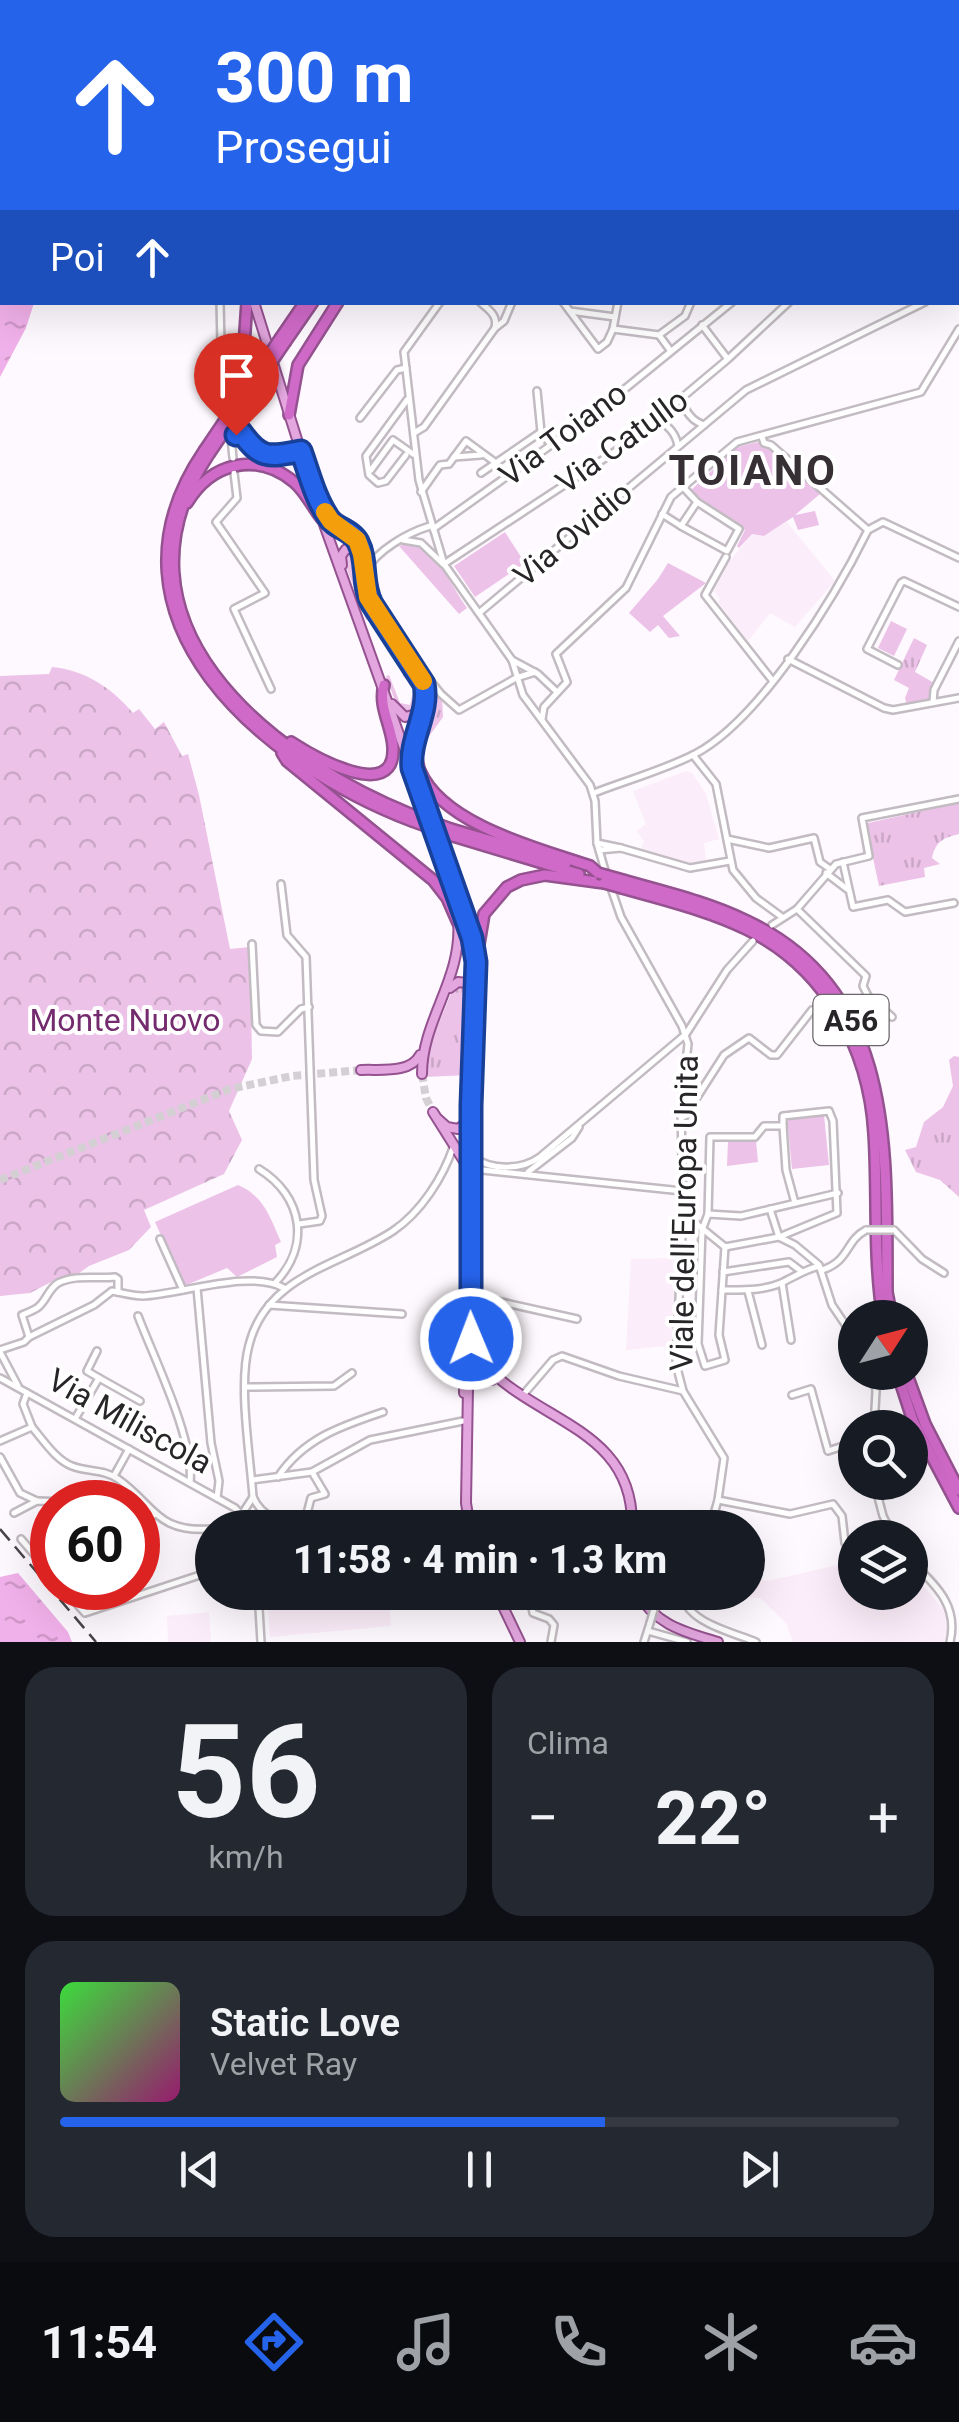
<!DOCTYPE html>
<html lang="it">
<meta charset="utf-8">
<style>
body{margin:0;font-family:Roboto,sans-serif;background:#242831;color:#f1f3f6;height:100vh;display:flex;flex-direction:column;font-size:38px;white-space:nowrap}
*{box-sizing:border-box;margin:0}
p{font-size:32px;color:#9ea1a6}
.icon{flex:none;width:55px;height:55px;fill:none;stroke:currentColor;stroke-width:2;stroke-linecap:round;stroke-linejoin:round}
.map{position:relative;height:1642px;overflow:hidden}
.panel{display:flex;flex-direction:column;gap:25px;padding:25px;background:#0d0f14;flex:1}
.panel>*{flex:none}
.guide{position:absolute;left:0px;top:0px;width:960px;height:305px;box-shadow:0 10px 40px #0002;background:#2563eb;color:#fff;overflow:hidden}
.needle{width:65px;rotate:54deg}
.controls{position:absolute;left:838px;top:1300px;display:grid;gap:20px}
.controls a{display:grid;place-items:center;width:90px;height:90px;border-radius:50%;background:#171b24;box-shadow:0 10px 40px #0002;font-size:50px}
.speed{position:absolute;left:30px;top:1480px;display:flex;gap:20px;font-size:50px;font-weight:700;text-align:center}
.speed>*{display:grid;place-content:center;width:130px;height:130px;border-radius:50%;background:#171b24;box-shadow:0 10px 40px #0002;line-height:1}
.speed .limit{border:15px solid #d22;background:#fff;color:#111}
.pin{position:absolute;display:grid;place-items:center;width:85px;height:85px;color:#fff;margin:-102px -42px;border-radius:50% 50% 50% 0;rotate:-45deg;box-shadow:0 0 10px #0007}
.pin .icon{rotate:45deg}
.me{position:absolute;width:110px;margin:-55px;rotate:359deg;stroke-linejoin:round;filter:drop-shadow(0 0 8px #0008)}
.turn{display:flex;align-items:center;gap:35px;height:210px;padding:0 50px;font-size:45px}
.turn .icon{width:130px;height:130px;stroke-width:2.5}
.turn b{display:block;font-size:70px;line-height:85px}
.then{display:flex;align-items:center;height:95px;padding:0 50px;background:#0003;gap:20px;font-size:38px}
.big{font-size:75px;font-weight:800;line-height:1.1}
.panel .widget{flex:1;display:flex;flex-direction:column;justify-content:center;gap:15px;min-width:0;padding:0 35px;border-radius:30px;background:#242831}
.panel .dial{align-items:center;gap:0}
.dial b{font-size:130px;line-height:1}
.song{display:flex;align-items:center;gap:30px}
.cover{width:120px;height:120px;border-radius:15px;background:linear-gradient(135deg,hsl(120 70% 55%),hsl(320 70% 35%))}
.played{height:10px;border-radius:5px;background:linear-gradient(90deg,#2563eb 65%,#363941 65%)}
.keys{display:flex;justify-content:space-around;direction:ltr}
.heat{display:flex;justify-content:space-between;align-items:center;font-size:55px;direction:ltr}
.panel .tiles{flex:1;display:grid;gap:25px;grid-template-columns:1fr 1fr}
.widget:last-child{grid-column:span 2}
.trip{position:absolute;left:195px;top:1510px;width:570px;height:100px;border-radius:50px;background:#171b24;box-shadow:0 10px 40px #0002;font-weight:800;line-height:100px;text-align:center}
.tabs{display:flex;height:160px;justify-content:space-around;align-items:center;background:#090b0e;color:#9ea1a6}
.tabs .icon{width:70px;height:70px}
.tabs .selected{color:#2563eb}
.tabs b{font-size:45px;color:#f1f3f6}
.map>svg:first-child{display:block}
.built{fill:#fbedf9}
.grass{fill:url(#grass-tufts)}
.forest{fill:url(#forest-crowns)}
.green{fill:#edc2e8}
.water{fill:url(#water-ripples)}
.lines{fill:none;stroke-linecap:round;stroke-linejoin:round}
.major-tunnel{stroke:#d3cfd3;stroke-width:8;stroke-dasharray:8 4;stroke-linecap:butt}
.minor-casing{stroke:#c2bbc1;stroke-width:10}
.major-casing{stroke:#955290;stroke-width:12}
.highway-casing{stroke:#955290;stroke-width:14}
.minor{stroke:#fff;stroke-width:5}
.major{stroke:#e3a6de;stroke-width:8}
.highway{stroke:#d06ac8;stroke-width:9}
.rail{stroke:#484548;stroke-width:2.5;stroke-dasharray:15 8;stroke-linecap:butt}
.minor-bridge-casing{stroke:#c2bbc1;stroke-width:10;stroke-linecap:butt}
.highway-bridge-casing{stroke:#955290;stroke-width:14;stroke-linecap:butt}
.minor-bridge{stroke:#fff;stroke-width:5}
.highway-bridge{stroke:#d06ac8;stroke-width:9}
.route-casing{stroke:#184099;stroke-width:25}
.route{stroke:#2563eb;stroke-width:18}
.slow{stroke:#f59e0b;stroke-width:18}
.labels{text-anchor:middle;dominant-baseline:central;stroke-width:8;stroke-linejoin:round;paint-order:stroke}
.shield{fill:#fff;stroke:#686668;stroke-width:2.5}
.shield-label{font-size:30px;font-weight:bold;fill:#282528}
.street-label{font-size:32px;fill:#282528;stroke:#fff}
.park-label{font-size:32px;fill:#732b6e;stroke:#fff}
.district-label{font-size:42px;font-weight:bold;letter-spacing:2.5px;fill:#363035;stroke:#fff}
</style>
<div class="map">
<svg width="959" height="1642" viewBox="0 0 959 1642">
<defs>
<pattern id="grass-tufts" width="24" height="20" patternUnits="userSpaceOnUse" patternTransform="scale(2.5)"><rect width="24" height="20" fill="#edc2e8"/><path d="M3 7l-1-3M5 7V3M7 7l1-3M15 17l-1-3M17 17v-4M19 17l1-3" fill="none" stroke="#cba7c7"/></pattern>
<pattern id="forest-crowns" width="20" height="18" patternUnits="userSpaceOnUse" patternTransform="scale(2.5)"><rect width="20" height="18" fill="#edc2e8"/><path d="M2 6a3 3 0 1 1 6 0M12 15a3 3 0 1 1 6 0" fill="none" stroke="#cba7c7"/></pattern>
<pattern id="water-ripples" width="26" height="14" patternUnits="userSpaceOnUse" patternTransform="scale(2.5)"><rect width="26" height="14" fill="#f0b0e9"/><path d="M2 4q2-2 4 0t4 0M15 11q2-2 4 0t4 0" fill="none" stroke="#ce97c8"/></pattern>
</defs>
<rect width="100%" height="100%" fill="#fef9fe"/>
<g class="built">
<path d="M787,522L835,581L795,627L770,613L748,641L718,602L720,599L714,591L729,562L752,534L764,536Z"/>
<path d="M686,771L692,773L706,794L719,839L704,843L706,860L685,863L641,850L644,842L637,831L646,824L633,791Z"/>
<path d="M679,1258L674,1345L626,1350L631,1259Z"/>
<path d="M855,1561V1592H910V1569L945,1612L947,1630L944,1642H793L786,1623L760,1598L749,1597L748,1579L768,1581Z"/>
<path d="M267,1593H388L391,1626L270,1637Z"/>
<path d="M209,1612L211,1642H168L167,1616Z"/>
</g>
<g class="grass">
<path d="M351,552L358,556V582L370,619L366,620L344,561L346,554Z"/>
<path d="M914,638L927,645L915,672L936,684L932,700L907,705L905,698L909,688L894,680Z"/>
<path d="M400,667C418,671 430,697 413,714L404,713L395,701L386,676L389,675L400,703L410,705L415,681L409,674L405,678L402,675L406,673Z"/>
<path d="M431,690L442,698L443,717L419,750Z"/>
<path d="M959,803V834C943,838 936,841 932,858L940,864L924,868L925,877L879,886L867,830L868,823Z"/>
<path d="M465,985L471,991L468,1075L425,1077L432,1040L452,991L456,986Z"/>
<path d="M954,1056L959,1057V1197L940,1180L916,1172L905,1150L916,1147L924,1122L943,1107L953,1086L949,1060Z"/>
</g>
<path class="forest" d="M52,667C85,670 112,688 133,713L139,709L155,729L164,722L182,756L188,754L199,795L230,949L250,947L252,1059L229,1111L242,1140L224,1174L144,1210L151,1227L129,1250L89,1266L78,1274L55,1280L30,1293L0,1296V676L49,674Z"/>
<g class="green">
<path d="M758,442L769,448L820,494L795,515L815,511L819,525L798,530L793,517L764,536L752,534L739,548L737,546L745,530L690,491L737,447Z"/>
<path d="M505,532L525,563L475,597L454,566Z"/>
<path d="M408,543C436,548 452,587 467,608L459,614L399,546Z"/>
<path d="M668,563L706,583L663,616L680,636L669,638L658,625L650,632L629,613L658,579Z"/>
<path d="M891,621L907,629L894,656L878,648Z"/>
<path d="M824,1115L829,1165L792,1169L787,1118Z"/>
<path d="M728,1141H756L758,1162L727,1166Z"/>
<path d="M238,1185C264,1196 270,1217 281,1242L275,1245L277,1257L237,1277L227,1268L184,1286L155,1222Z"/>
</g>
<g class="water">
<path d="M0,0L57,2H2V302L34,303L26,328L0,377Z"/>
<path d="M18,1573L68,1632L72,1642H0V1577Z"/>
</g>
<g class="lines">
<g class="major-tunnel">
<path d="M422,1074L426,1098L433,1112"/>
<path d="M0,1180L230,1089L292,1076L361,1070"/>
</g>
<g class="minor-casing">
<g id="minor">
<path d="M417,2L420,0"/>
<path d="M958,140H959"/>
<path d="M958,286L959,290"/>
<path d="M220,302L222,387L229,402"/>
<path d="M440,302L404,352L419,480L444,564L512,660L523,695L590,785L595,801L597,843L606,874"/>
<path d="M563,302L598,349L607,342L613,329"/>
<path d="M618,302L613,329L659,335"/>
<path d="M570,311L615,317"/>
<path d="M702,325L727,358"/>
<path d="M495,328L504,321L512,302"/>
<path d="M670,350L659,335L685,316L691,302"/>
<path d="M537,391L541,432L551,445"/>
<path d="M682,399C685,411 692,421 704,425"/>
<path d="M234,417C249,455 264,458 301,451"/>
<path d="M360,418L397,370L406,368"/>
<path d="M656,420C668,424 676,434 678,446"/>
<path d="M414,433L424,427L495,328C498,315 489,310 480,302"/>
<path d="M762,437L764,443L771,445L868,530"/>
<path d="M406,455L386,481L378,483L369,475L366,456L407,400"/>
<path d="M454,457L481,455"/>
<path d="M233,458L231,438L241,432"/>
<path d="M371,470L393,440L413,454"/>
<path d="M234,473L237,498L216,522L265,593L234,609L271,689"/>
<path d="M481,473L541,432"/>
<path d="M421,492L440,465L449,464L466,441L496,463"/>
<path d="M662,514L681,526L697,502L683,487"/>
<path d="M681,526L727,551L739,529L697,502"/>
<path d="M433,529L589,418L732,302"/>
<path d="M868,530L883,522L959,558"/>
<path d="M403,540L421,543L443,564"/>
<path d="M726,557L705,595L772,680"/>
<path d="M444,564L628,443L728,359L789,302"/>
<path d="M365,571C378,550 407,533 430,526"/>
<path d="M479,613L746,390L925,302"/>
<path d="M402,646L441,694L459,710L516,678L535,672"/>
<path d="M788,659L884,708L893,710L959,698"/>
<path d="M512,660L538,674L557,692"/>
<path d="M898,665L867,649L901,583L904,581L959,607"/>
<path d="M933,702L934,690L959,641"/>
<path d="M542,719L544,707L567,682L556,654L626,588L671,497L737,442L921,392L959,329"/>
<path d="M693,755L716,784L733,870L756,898L782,917"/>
<path d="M594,793C627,780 664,770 695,754C761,719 835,597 868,530"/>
<path d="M727,839L769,848L814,838L820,862L830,869"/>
<path d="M597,843L621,848L599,850"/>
<path d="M621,848L690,868L730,861"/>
<path d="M843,862L853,907L888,900L905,912L954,903"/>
<path d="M826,873L847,889"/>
<path d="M281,884L287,935L306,957L314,1180L322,1216L320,1221L299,1224"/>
<path d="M610,885L621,917L682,1026L688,1044L681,1107L683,1213L676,1364L683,1391"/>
<path d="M797,909L866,976L863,986L868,996L892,1017"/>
<path d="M772,925L797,909L836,864L869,856L862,818L959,799"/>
<path d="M252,944L256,1025L261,1031L278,1032L301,1009L309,1007"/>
<path d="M681,1117L685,1116L724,1055L749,1038L771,1055H777L812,1010"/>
<path d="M473,1157C492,1171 522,1170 540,1157L686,1034L727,970L753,941"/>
<path d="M259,1169C303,1196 311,1246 275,1283"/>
<path d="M473,1169L682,1191"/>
<path d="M528,1172L572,1138L579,1127"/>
<path d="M770,1209L779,1237L795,1245L819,1265L832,1305L855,1339"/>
<path d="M683,1213L725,1247L779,1237L837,1213L833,1121L829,1111L783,1116V1126"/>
<path d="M708,1214L710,1137H755L764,1126H783L786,1170L795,1203"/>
<path d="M894,1230L922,1259L944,1273"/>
<path d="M160,1239L183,1290"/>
<path d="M725,1247L719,1335L725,1360L705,1366L698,1344L702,1230L708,1214L741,1216L838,1193"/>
<path d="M822,1270C850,1261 845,1241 866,1230"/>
<path d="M723,1272L789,1262L801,1271"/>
<path d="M782,1283L791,1340"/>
<path d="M197,1288L211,1443L219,1481L217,1498"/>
<path d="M722,1290C741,1290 763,1291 781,1283C794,1277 804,1270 819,1266"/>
<path d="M748,1291L762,1345"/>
<path d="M470,1295L577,1319"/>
<path d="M269,1305L402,1314"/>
<path d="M138,1316C154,1358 195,1441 190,1483"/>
<path d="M29,1337L22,1315C27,1313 32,1311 37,1308C46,1302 48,1289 58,1283C75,1274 96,1279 115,1277L118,1279V1292"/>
<path d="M0,1350L24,1342L29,1337L94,1305L112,1291C123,1293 132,1296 143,1296C182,1294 250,1269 284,1288"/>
<path d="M0,1352L18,1386"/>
<path d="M873,1372L876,1391L874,1428"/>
<path d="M0,1378L235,1508L253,1527"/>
<path d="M99,1378L140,1401"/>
<path d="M246,1387L334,1386L352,1373"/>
<path d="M27,1393L23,1404L32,1427"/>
<path d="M523,1395L553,1360L562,1356L619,1376L683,1391L724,1458L718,1500L710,1528"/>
<path d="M792,1395L811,1389L828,1451L855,1442"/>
<path d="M75,1419L99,1378L87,1371L97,1351"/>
<path d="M0,1441L32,1427C43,1440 56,1460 72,1466C87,1472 104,1469 118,1479C156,1506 156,1533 212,1529"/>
<path d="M0,1457L20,1493L37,1501"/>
<path d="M114,1476L129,1449"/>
<path d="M278,1477C303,1439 341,1426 383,1412"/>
<path d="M252,1480L312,1472L370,1440L463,1421"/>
<path d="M874,1482L883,1516L894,1538"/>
<path d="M718,1500L790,1514L833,1504L842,1516L845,1543"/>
<path d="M14,1513L37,1501L67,1502"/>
<path d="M138,1518L154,1515"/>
<path d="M247,1518L268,1522"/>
<path d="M304,1525L311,1498L325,1494L312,1472"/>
<path d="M218,1528L242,1514L253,1497"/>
<path d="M316,1528C291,1523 264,1523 253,1497C250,1454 238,1385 249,1345C267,1274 340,1266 393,1231C421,1212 443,1178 454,1145"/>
<path d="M513,1528L531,1518"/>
<path d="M21,1539L52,1575"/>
<path d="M910,1560C934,1584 959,1604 950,1642"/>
<path d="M63,1588L85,1613L212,1571"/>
<path d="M258,1592L261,1642"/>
<path d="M529,1592L533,1613L549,1619L554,1625L551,1642"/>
<path d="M661,1592L670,1597"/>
<path d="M682,1592C684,1622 732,1632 756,1642"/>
<path d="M655,1606L679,1592"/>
<path d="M655,1606L658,1592"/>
<path d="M648,1631L687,1642"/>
<path d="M644,1642L650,1623"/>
</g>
</g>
<g class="major-casing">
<g id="major">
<path d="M201,0V2"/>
<path d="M254,302L322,519L472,938L477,995L471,1106L465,1124L458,1129L447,1127L438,1119"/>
<path d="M324,509L331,521L351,533L359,543L368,597L424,684C429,711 411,736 412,764"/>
<path d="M342,565L341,556L346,549H354L362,554"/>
<path d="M392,704L405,717L420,713"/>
<path d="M450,988L458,982L467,983L473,989L474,997"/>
<path d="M361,1070C380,1069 410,1074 420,1055"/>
<path d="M422,1074C422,1019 463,979 458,920"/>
<path d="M433,1112L467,1166V1213"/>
<path d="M479,1359C533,1423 635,1426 632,1528"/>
<path d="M472,1380H492"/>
<path d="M464,1393L465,1317"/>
<path d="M470,1528L466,1503L468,1388L479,1367L470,1322L473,1112"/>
<path d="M496,1592L520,1642"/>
<path d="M637,1592C655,1625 685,1632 718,1642"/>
</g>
</g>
<g class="highway-casing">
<g id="highway">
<path d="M884,2L890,0"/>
<path d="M902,2L908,0"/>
<path d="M281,337L305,302"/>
<path d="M286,341L313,302"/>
<path d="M242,374L247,302"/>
<path d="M289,415L298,365L338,302"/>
<path d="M204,451C89,619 265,765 412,821"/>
<path d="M209,454C99,621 266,755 410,814"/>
<path d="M187,503C211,463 256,451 294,482C306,492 312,507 322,519"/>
<path d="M415,740C416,750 416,761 420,771C443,825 540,849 590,866L598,873"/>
<path d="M291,742C311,755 396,805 393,747C392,726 378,707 384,685"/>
<path d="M282,753L287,761L433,880L447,898L458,923"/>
<path d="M451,829L566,863"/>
<path d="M453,836L579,874"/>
<path d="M623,880C665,892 708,902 747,921C897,992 886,1152 887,1292L892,1318"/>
<path d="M622,888C664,900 707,910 746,929C825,967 869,1048 874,1134C878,1195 873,1257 883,1318"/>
<path d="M476,962L484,914L507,887L521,880L545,875L604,883"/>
<path d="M897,1372L913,1421L959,1508"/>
<path d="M906,1372L925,1424L959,1490"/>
</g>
</g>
<use href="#minor" class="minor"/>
<use href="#major" class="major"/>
<use href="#highway" class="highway"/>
<path class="rail" d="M0,1529L96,1642"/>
<g class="minor-bridge-casing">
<g id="minor-bridge">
<path d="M866,1230H894"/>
<path d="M650,1623L655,1606"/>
</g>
</g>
<g class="highway-bridge-casing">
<g id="highway-bridge">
<path d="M230,404L242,374"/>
<path d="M204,451L281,337"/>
<path d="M209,454L286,341"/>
<path d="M410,814L451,829"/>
<path d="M412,821L453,836"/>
<path d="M598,873L623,880"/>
<path d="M604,883L622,888"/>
</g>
</g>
<use href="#minor-bridge" class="minor-bridge"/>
<use href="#highway-bridge" class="highway-bridge"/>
</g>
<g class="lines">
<g class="route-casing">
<path id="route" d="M236,435L241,432C261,460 269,457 301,451C309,473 315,498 328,517C335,529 351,529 358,542C368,561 361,584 372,604L424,684C430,712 409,739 412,768L472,938L476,962L471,1106V1339"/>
</g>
<use href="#route" class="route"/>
<path class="slow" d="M325,512L331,521L357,540L362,554L368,597L423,681"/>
</g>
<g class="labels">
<rect class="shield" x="813.5" y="995" width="75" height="50" rx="8"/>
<g class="shield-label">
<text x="851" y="1020">A56</text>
</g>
<g class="street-label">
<text transform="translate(563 434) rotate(-37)">Via Toiano</text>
<text transform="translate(622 441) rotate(-36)">Via Catullo</text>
<text transform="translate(573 534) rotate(-40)">Via Ovidio</text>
<text transform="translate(684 1213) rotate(-89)">Viale dell'Europa Unita</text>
<text transform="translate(130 1421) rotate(29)">Via Miliscola</text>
</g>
<g class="park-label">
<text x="125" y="1020">Monte Nuovo</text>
</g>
<g class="district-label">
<text x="753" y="470">TOIANO</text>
</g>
</g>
</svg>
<div class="controls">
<a><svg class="needle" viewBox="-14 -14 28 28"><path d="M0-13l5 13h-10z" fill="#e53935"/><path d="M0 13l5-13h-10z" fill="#9ea1a6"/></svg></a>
<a><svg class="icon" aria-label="search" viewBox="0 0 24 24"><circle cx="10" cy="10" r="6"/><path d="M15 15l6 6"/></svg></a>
<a><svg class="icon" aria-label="layers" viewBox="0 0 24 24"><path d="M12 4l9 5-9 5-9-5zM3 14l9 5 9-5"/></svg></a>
</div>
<div class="speed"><div class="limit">60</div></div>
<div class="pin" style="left:236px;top:435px;background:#d93025"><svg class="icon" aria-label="arrive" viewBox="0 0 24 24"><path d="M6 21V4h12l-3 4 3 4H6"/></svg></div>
<svg class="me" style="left:471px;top:1339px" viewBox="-20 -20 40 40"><circle r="17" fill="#2563eb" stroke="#fff" stroke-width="3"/><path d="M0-11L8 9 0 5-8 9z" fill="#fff"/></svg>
<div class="trip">11:58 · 4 min · 1.3 km</div>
<div class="guide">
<div class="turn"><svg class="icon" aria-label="ahead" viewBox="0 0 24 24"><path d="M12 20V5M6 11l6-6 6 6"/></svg><div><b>300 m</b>Prosegui</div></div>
<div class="then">Poi<svg class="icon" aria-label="ahead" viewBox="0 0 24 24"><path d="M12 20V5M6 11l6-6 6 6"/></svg></div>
</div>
</div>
<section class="panel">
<div class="tiles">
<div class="widget dial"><b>56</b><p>km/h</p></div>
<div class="widget"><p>Clima</p>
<div class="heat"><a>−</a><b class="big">22°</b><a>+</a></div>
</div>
<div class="widget">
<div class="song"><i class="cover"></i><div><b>Static Love</b><p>Velvet Ray</p></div></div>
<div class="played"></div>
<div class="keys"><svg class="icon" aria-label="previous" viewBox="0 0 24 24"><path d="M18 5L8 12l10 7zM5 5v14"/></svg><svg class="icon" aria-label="pause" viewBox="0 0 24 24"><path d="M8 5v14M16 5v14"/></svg><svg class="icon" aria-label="next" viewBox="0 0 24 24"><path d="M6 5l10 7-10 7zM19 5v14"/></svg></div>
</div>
</div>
</section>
<nav class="tabs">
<b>11:54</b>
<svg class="icon selected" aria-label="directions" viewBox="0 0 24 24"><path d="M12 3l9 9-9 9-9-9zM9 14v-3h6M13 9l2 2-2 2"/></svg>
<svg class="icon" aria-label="music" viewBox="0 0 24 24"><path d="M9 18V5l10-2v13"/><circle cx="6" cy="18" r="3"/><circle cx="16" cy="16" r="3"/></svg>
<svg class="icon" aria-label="phone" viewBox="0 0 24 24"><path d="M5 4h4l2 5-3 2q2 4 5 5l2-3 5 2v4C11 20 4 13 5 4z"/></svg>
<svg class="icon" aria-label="climate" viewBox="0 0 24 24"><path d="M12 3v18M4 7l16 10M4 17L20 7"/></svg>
<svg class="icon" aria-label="car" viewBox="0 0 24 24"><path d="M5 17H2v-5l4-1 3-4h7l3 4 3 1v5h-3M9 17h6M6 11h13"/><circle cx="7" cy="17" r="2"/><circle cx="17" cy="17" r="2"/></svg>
</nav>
